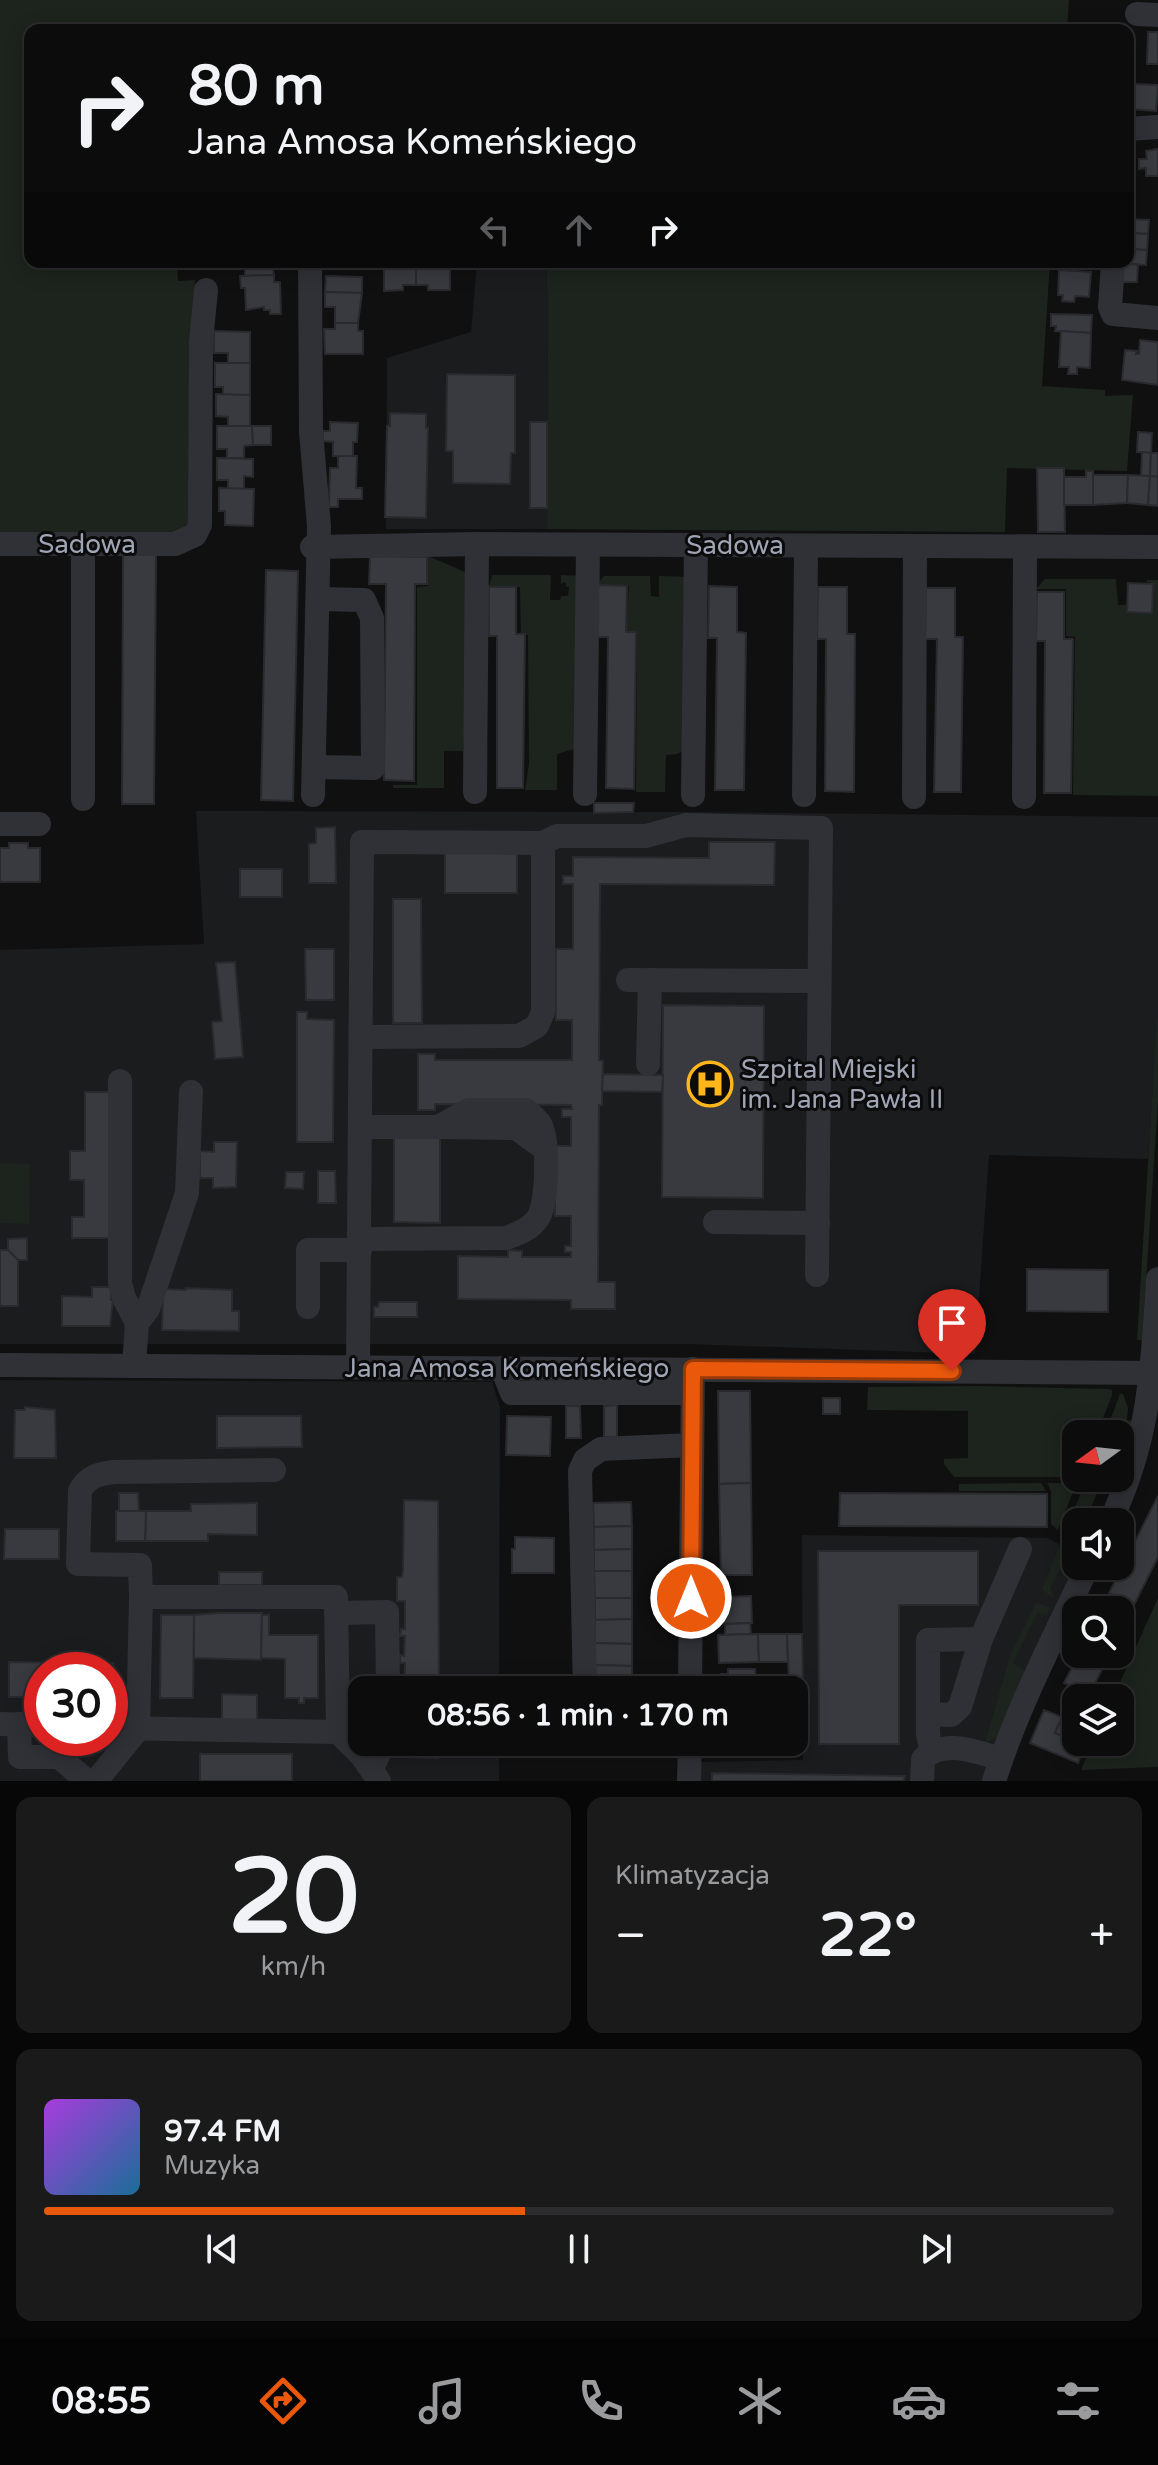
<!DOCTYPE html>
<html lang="pl">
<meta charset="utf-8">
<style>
body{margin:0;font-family:"Varela Round",sans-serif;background:#1a1a1b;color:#f1f3f6;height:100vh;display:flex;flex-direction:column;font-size:30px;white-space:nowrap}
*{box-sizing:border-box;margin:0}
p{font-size:26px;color:#9a9b9d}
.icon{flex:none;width:44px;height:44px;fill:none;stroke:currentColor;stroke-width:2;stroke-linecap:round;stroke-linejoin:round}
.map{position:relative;height:1781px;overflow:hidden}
.side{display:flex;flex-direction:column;gap:16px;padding:16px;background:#070707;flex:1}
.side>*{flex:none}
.hud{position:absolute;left:24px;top:24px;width:1110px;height:244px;border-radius:16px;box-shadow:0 4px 20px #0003,0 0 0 2px #2c2c2e;background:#0c0c0d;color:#f1f3f6;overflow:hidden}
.needle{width:52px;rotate:255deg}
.tools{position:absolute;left:1062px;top:1420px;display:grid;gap:16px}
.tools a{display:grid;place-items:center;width:72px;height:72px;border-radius:16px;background:#0c0c0d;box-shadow:0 4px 20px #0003,0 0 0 2px #2c2c2e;font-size:40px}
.speed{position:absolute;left:24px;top:1652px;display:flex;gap:16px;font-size:40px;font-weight:700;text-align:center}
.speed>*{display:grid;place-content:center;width:104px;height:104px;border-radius:50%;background:#0c0c0d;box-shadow:0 4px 20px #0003,0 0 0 2px #2c2c2e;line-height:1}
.speed .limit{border:12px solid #d22;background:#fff;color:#111}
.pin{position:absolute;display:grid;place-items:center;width:68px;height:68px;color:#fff;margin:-82px -34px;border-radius:50% 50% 50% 0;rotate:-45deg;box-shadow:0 0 8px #0007}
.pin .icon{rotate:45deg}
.me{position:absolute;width:88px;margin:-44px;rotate:0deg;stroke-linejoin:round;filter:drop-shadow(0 0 6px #0008)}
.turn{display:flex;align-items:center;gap:28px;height:168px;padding:0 32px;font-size:36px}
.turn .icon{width:104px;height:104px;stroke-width:2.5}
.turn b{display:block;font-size:56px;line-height:68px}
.lanes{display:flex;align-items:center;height:76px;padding:0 32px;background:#0003;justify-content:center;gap:40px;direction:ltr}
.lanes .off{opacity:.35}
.big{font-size:60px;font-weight:700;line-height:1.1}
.side .widget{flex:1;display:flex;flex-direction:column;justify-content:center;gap:12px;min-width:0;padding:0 28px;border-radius:16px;background:#1a1a1b}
.side .dial{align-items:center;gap:0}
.dial b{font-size:104px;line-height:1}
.song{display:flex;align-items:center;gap:24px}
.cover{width:96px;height:96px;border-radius:12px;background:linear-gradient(135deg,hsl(280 70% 55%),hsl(200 70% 35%))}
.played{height:8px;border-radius:4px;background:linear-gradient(90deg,#ea580c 45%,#2c2c2e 45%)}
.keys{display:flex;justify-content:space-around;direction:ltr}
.heat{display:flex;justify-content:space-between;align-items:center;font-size:44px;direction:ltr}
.side .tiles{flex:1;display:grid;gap:16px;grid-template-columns:1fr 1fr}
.widget:last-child{grid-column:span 2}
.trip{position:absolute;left:348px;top:1676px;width:460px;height:80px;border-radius:16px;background:#0c0c0d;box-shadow:0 4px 20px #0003,0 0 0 2px #2c2c2e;font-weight:700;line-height:80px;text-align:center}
.menu{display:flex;height:128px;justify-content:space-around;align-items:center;background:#050505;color:#9a9b9d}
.menu .icon{width:56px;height:56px}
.menu .current{color:#ea580c}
.menu b{font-size:36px;color:#f1f3f6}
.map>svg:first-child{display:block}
.built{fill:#1b1c1e;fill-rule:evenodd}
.green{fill:#1c241d}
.building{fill:#393a3f;stroke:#2a292e;stroke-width:2}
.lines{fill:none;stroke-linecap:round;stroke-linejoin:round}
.minor{stroke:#303137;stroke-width:24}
.route-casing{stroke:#983908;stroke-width:20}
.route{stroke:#ea580c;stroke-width:14}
.labels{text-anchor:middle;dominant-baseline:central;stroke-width:6;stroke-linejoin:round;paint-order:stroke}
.street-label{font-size:26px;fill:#9fa5b4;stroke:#0b0b0c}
.poi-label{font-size:26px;fill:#9fa5b4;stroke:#0b0b0c;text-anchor:start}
</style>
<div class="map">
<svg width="1158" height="1781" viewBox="0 0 1158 1781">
<rect width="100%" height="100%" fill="#101011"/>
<g class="built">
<path d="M477,262H546L548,308L547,529H386L387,358L471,332Z"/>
<path d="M196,811L691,812L1158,817V1014L1148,1159L989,1155L975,1354L687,1344H0V950L204,944Z"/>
<path d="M0,1380L492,1382L500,1407L499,1690H362V1742H499V1781H0ZM42,1670H110V1738H42Z"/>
<path d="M802,1535L1048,1538L1076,1554V1566L1007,1710L982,1781H697V1762L803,1760Z"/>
</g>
<g class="green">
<path d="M0,0H1069L1067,30H30V262H177L178,281L195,280L191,526L178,534H0Z"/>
<path d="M546,262H1050L1042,386L1105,390V396L1133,395L1127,471L1007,468L1005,532L547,529L548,308Z"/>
<path d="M428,556L472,575L463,751H444V788H393V785H417V587L428,586Z"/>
<path d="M492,575H551L550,600H560L561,596H568L569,587H566L565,582L561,584V575L582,576L574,749L557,754V790H525L529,764L528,635L521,634L520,587H489Z"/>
<path d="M604,576H650L651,596L659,597V576L692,577L685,750L677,754L666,755L665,792H636L637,633L626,632L629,586L597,585Z"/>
<path d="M1045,579H1116L1118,605H1128V612L1152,613L1153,583L1147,582V580H1158V796L1073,795L1075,637L1066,636V589H1036Z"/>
<path d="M1158,1003V1102L1142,1340H1137Z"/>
<path d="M0,1163L30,1164L29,1224L0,1223Z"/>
<path d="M978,1386L1108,1389L1112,1390V1395L1097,1434H1076V1474L1071,1477H954L944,1464V1459L968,1458V1411L867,1410L868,1387Z"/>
<path d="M1120,1394H1123L1128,1408L1127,1420L1133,1421L1125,1458L1120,1457V1434H1105Z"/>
<path d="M1087,1478H1104L1084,1522H1076V1538L1050,1589L1054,1598L1042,1590Z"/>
<path d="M1041,1483L1046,1491H959V1484Z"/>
<path d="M1047,1483H1073L1075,1487L1058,1530L1051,1524V1491Z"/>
<path d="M1158,1598V1767L1081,1770L1093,1742H1120V1698H1113Z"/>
<path d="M1036,1603L1050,1607L1047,1615L1038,1612L1013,1663L1025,1671L997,1737L985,1743L1011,1653Z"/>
</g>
<g class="building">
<path d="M1148,32H1158V64H1147Z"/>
<path d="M1132,84L1158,85L1156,111L1130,109L1128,95H1132Z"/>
<path d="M1157,149H1158V176H1146V168L1139,169V159H1147L1146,151Z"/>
<path d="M1130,219L1149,220L1148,234L1129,233Z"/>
<path d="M1129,233L1148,234L1147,250L1128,249Z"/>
<path d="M1128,249L1147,250L1146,265L1127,264Z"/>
<path d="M245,262H276V269H273L274,275L245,276Z"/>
<path d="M384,262L416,263V285H403V290L384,291Z"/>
<path d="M428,262H450V290H428V285H416V263Z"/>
<path d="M1120,262L1138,265L1137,282H1119Z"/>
<path d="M1059,270L1091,272L1089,297L1075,296L1074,302L1062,301L1063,295H1058Z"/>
<path d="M274,275V282H280L281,314H270V310H264V307L246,310L245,288H241L240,276Z"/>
<path d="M326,276L362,277V293L325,292Z"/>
<path d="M325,292L362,293L358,323H335V307H325Z"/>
<path d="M1051,314L1092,315L1091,333L1055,331L1056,326H1051Z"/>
<path d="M335,323H358V331H363V354H325L324,329H335Z"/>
<path d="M214,331L250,332V363H228V353H214Z"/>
<path d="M1061,331L1091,333L1090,368L1077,367V374H1068L1069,367H1059Z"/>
<path d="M1140,340L1158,342V385L1122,380L1125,350L1137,351L1136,354H1139Z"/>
<path d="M215,363H250V395H223V387H215Z"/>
<path d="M447,374L515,375V453H511L510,484L453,483V451H446Z"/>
<path d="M216,394L250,395V427L228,426V417L216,416Z"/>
<path d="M390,413L426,414V428H428L426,518L385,517L387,426H390Z"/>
<path d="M330,422L358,423L357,442H353V456H333V442L323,441V431H330Z"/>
<rect x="530" y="422" width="17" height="86"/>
<path d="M217,426H252L253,445L244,446V458H227V449H217Z"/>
<path d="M252,426H271V445H253Z"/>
<path d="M1138,432L1152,433L1151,453L1137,452Z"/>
<path d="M1142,452L1151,453L1150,476H1141Z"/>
<path d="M1151,453H1158V477L1150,476Z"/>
<path d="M338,456H357L356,488H362V499H338V507H329L330,468H338Z"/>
<path d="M217,458L253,459V477L244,476V489H228V480H217Z"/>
<path d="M1037,468H1064L1065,532H1038Z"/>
<path d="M1086,471H1093V505H1064V477H1086Z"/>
<path d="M1093,475H1128L1127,503L1093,505Z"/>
<path d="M1128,475L1150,476L1148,505L1127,503Z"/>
<path d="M1150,476L1158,477V506L1148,505Z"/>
<path d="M219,488L254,489L253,526L225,525V511H219Z"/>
<path d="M123,554L156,555L154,804H122Z"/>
<path d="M370,556L427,557V584H415L414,781L384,780L386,584H369Z"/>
<path d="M266,570L298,571L293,801L261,800Z"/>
<path d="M1128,583L1153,584L1152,613L1127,612Z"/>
<path d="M597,585L627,586L626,632H636L634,789L606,788L608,637H597Z"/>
<path d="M709,586L737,587V632L746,633L744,790H715L717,638H708Z"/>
<path d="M489,587H516V634H525L523,788H497V636H489Z"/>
<path d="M818,587H847V634H855L854,792L825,791L826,639H817Z"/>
<path d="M926,588H955V637H963L961,792H934L937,639H925Z"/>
<path d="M1037,592H1064V639H1073L1071,793H1044L1045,641H1036Z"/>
<path d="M594,803H634L633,812L594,813Z"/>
<path d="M335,827L336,883H309V844L316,843V828Z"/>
<path d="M709,842H775L774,885L600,884L599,1060L603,1061L602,1105H599L598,1282H615V1309H571V1300L458,1299V1256L508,1257V1250L522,1251V1257H571V1252H565V1246H571V1216H555V1146H571V1117H562V1109H572L571,1105L435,1104V1110H418V1054H435V1060H572V1020H556V949H573V884H563V876H573V857L709,858Z"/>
<path d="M9,843H28V848H40V882H0V848H9Z"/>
<rect x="445" y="853" width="72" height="40"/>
<rect x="240" y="869" width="42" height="28"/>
<path d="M393,899H421L422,1023H393Z"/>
<path d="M305,949H334V1000H306Z"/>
<path d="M235,962L243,1057L215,1059L212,1022L222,1021L216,963Z"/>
<path d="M663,1005L764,1006L763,1198L662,1197Z"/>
<path d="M297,1012H307V1019L334,1020L333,1142H297Z"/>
<path d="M603,1074L663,1075L662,1092L602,1091Z"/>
<path d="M85,1092H116L115,1238H72V1217H84V1180H70V1151H85Z"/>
<path d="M394,1137H440V1223L394,1222Z"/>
<path d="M214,1142H237L236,1187L213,1188V1178H200V1151L214,1152Z"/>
<path d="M318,1171H335L336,1203H318Z"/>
<path d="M286,1172H304L303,1189L285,1188Z"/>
<path d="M27,1238V1260H18L8,1250V1239Z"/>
<path d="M0,1250H8L18,1260V1306H0Z"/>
<path d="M1027,1269L1108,1270V1312L1027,1311Z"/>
<path d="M92,1287H111V1300H113L110,1326H62V1296L92,1297Z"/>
<path d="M186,1288L232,1290V1311H239V1331L162,1330L163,1289L186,1290Z"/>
<path d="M379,1302H417V1317H374V1307H378Z"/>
<path d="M718,1391H750L751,1483L719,1484Z"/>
<rect x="823" y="1398" width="17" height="16"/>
<path d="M617,1405V1437H604V1406Z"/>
<path d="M566,1406H580L581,1438H566Z"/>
<path d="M25,1407L55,1410L56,1458H14L15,1410H25Z"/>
<path d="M217,1416H301L302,1447L217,1448Z"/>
<path d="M507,1416L551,1417L550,1456L506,1455Z"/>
<path d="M751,1483L752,1575H721L719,1484Z"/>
<path d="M119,1493H138L139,1511H119Z"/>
<path d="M840,1493L1047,1494V1527L839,1526Z"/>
<path d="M1158,1496V1557L1134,1605L1109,1593Z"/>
<path d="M404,1500L438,1501L439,1690H396V1686H404L405,1663H400V1655L404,1656L405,1636H400L401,1629H405V1601H397V1577H402L403,1570Z"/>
<path d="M631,1502L632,1526L594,1527L593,1503Z"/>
<path d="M257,1503V1535L208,1534V1541H145L146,1511H191V1504Z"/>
<path d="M116,1511H146L145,1541H116Z"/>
<path d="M632,1526V1549L594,1550V1527Z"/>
<path d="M5,1529H59V1559H4Z"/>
<path d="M515,1537L554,1538V1573H512V1549H515Z"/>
<path d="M632,1549V1571H594V1550Z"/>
<path d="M818,1551H978V1605H899V1744H819Z"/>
<path d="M594,1571H632V1598H595Z"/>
<rect x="219" y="1572" width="43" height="13"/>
<path d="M751,1596L752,1623L722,1624V1597Z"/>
<path d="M595,1598H632V1619L595,1620Z"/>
<path d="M218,1613H262L261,1660L194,1658V1615Z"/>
<path d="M161,1615H194L193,1698H160Z"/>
<path d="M262,1615H269V1635H318V1698H304V1703H299V1698H285V1659L261,1658Z"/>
<path d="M632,1619V1644L595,1643V1620Z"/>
<path d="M750,1623L751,1634L725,1635V1624Z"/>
<path d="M758,1634L759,1662L719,1663L718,1635Z"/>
<path d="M758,1634H787L788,1662H759Z"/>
<path d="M787,1634H802L803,1683H789Z"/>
<path d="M595,1643L632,1644V1666L594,1665Z"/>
<path d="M1079,1654H1110L1089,1695L1064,1683Z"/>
<path d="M9,1662L113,1663V1698H110V1670H42V1697H9Z"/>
<path d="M594,1665L632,1666V1690H594Z"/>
<path d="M728,1669H755L757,1690H721V1674H728Z"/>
<path d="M222,1694L257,1695V1724H222Z"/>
<path d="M1044,1710L1062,1717L1055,1733L1085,1745L1078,1763L1030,1743Z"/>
<path d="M1059,1724L1076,1732V1741L1055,1733Z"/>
<path d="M405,1742H437L438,1758L404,1757Z"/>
<rect x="200" y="1754" width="92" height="27"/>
<path d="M712,1773L905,1776L904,1781H712Z"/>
</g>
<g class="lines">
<g class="minor">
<path d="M1137,14L1158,15"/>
<path d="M1128,129L1158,127"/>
<path d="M310,262L311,431L319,526L313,795"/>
<path d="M1113,262L1110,307L1113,314L1158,318"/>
<path d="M0,544H175L195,535L200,525L201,342L206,290"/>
<path d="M312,547L477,544L1158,547"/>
<path d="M314,767L373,768L372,618L364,600L319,599"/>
<path d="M475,792L477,544"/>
<path d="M585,794L588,545"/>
<path d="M693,795L696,545"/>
<path d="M804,795L806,546"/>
<path d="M914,797L915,546"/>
<path d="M1024,797L1025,547"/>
<path d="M83,799V546"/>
<path d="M0,824H39"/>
<path d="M628,980L818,981"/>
<path d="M362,1037L519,1036L537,1026L543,1012V843"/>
<path d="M648,1064L650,980"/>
<path d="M120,1081V1283L124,1298L137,1323"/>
<path d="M441,1127L516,1128L545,1149"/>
<path d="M715,1222L818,1223"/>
<path d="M361,1239L506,1238C518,1234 531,1229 538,1218C548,1203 549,1138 540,1124C537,1119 530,1114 526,1110H469L438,1127H361"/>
<path d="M308,1307V1250H360"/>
<path d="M0,1365L1158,1373"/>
<path d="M134,1366L137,1323L148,1309L187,1193L191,1092"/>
<path d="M358,1367L362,842L543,843L557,836H646L686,825L821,828L817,1275"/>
<path d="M502,1368L512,1393H692"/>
<path d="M1110,1522C1150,1439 1152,1370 1158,1279"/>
<path d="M141,1597L140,1565L78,1564L80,1491C88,1476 98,1474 114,1472L274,1470"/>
<path d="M336,1613L387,1612L388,1690"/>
<path d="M585,1690L580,1471L585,1460L601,1449L692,1445"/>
<path d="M690,1690L693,1369"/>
<path d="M928,1714L951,1715L960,1707L981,1639L1020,1549"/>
<path d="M0,1724L42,1725"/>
<path d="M19,1724L20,1757H59L87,1781"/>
<path d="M110,1728L338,1732"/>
<path d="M937,1749L930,1744L928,1734V1640L981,1639"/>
<path d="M372,1769L384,1742"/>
<path d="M96,1781L138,1729L141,1597H336L338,1732L362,1756L379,1781"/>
<path d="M689,1781L690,1742"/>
<path d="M922,1781L923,1759C943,1738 977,1752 1001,1759"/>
<path d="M994,1781C1018,1706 1054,1637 1088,1566"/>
</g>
</g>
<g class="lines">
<g class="route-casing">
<path id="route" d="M691,1598L693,1369L952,1371"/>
</g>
<use href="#route" class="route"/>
</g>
<defs>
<g id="hospital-ring" transform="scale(2.3)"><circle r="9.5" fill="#0b0b0c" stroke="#ffb61a" stroke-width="1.5"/><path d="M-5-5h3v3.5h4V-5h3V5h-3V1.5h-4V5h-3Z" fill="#ffb61a"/></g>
</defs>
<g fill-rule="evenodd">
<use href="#hospital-ring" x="710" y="1084"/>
</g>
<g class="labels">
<g class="street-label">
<text x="87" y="544">Sadowa</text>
<text x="735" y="545">Sadowa</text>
<text x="507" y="1368">Jana Amosa Komeńskiego</text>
</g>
<g class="poi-label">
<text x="741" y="1069">Szpital Miejski<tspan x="741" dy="30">im. Jana Pawła II</tspan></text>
</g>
</g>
</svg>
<div class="tools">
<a><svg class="needle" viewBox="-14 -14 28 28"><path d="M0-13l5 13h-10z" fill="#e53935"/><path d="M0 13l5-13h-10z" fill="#9a9b9d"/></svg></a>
<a><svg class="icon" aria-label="sound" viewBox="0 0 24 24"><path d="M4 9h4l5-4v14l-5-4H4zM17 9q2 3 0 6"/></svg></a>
<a><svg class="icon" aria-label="search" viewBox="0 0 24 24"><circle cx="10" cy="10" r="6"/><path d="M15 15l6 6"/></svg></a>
<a><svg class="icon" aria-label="layers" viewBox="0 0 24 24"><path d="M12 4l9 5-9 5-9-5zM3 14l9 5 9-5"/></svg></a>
</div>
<div class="speed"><div class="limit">30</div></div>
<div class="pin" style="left:952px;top:1371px;background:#d93025"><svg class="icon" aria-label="arrive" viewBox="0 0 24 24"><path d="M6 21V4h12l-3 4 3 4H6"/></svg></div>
<svg class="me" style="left:691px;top:1598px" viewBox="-20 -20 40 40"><circle r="17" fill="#ea580c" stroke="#fff" stroke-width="3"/><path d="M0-11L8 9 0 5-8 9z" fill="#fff"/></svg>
<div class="trip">08:56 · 1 min · 170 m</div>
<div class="hud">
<div class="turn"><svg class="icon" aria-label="right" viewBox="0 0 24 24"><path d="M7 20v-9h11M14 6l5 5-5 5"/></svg><div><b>80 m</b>Jana Amosa Komeńskiego</div></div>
<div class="lanes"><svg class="icon off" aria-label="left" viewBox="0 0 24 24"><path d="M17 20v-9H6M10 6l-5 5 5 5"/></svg><svg class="icon off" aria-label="ahead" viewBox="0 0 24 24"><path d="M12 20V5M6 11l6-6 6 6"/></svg><svg class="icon" aria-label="right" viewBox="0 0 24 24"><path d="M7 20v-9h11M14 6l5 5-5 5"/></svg></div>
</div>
</div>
<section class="side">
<div class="tiles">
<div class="widget dial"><b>20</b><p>km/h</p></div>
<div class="widget"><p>Klimatyzacja</p>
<div class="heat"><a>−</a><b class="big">22°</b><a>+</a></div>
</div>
<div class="widget">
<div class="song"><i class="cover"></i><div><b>97.4 FM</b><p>Muzyka</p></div></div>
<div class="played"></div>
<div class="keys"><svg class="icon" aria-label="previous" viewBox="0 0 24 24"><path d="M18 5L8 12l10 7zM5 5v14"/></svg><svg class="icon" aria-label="pause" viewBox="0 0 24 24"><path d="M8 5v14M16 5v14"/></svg><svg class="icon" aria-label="next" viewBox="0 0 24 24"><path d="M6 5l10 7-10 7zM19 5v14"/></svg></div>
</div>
</div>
</section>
<nav class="menu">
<b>08:55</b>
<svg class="icon current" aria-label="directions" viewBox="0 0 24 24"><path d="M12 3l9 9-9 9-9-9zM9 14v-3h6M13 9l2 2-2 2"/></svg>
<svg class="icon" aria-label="music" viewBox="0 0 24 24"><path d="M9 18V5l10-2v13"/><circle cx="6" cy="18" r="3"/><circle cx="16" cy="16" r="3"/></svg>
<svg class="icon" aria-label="phone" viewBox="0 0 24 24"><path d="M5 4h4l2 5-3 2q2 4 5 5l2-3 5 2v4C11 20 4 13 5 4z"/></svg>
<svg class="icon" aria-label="climate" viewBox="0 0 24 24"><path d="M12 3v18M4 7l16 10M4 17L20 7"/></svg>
<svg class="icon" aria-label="car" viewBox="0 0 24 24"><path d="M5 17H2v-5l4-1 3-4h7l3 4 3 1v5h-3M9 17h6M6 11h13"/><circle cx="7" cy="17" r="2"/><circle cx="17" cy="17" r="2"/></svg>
<svg class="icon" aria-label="filters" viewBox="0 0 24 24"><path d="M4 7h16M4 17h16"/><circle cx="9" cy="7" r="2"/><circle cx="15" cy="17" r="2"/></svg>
</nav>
